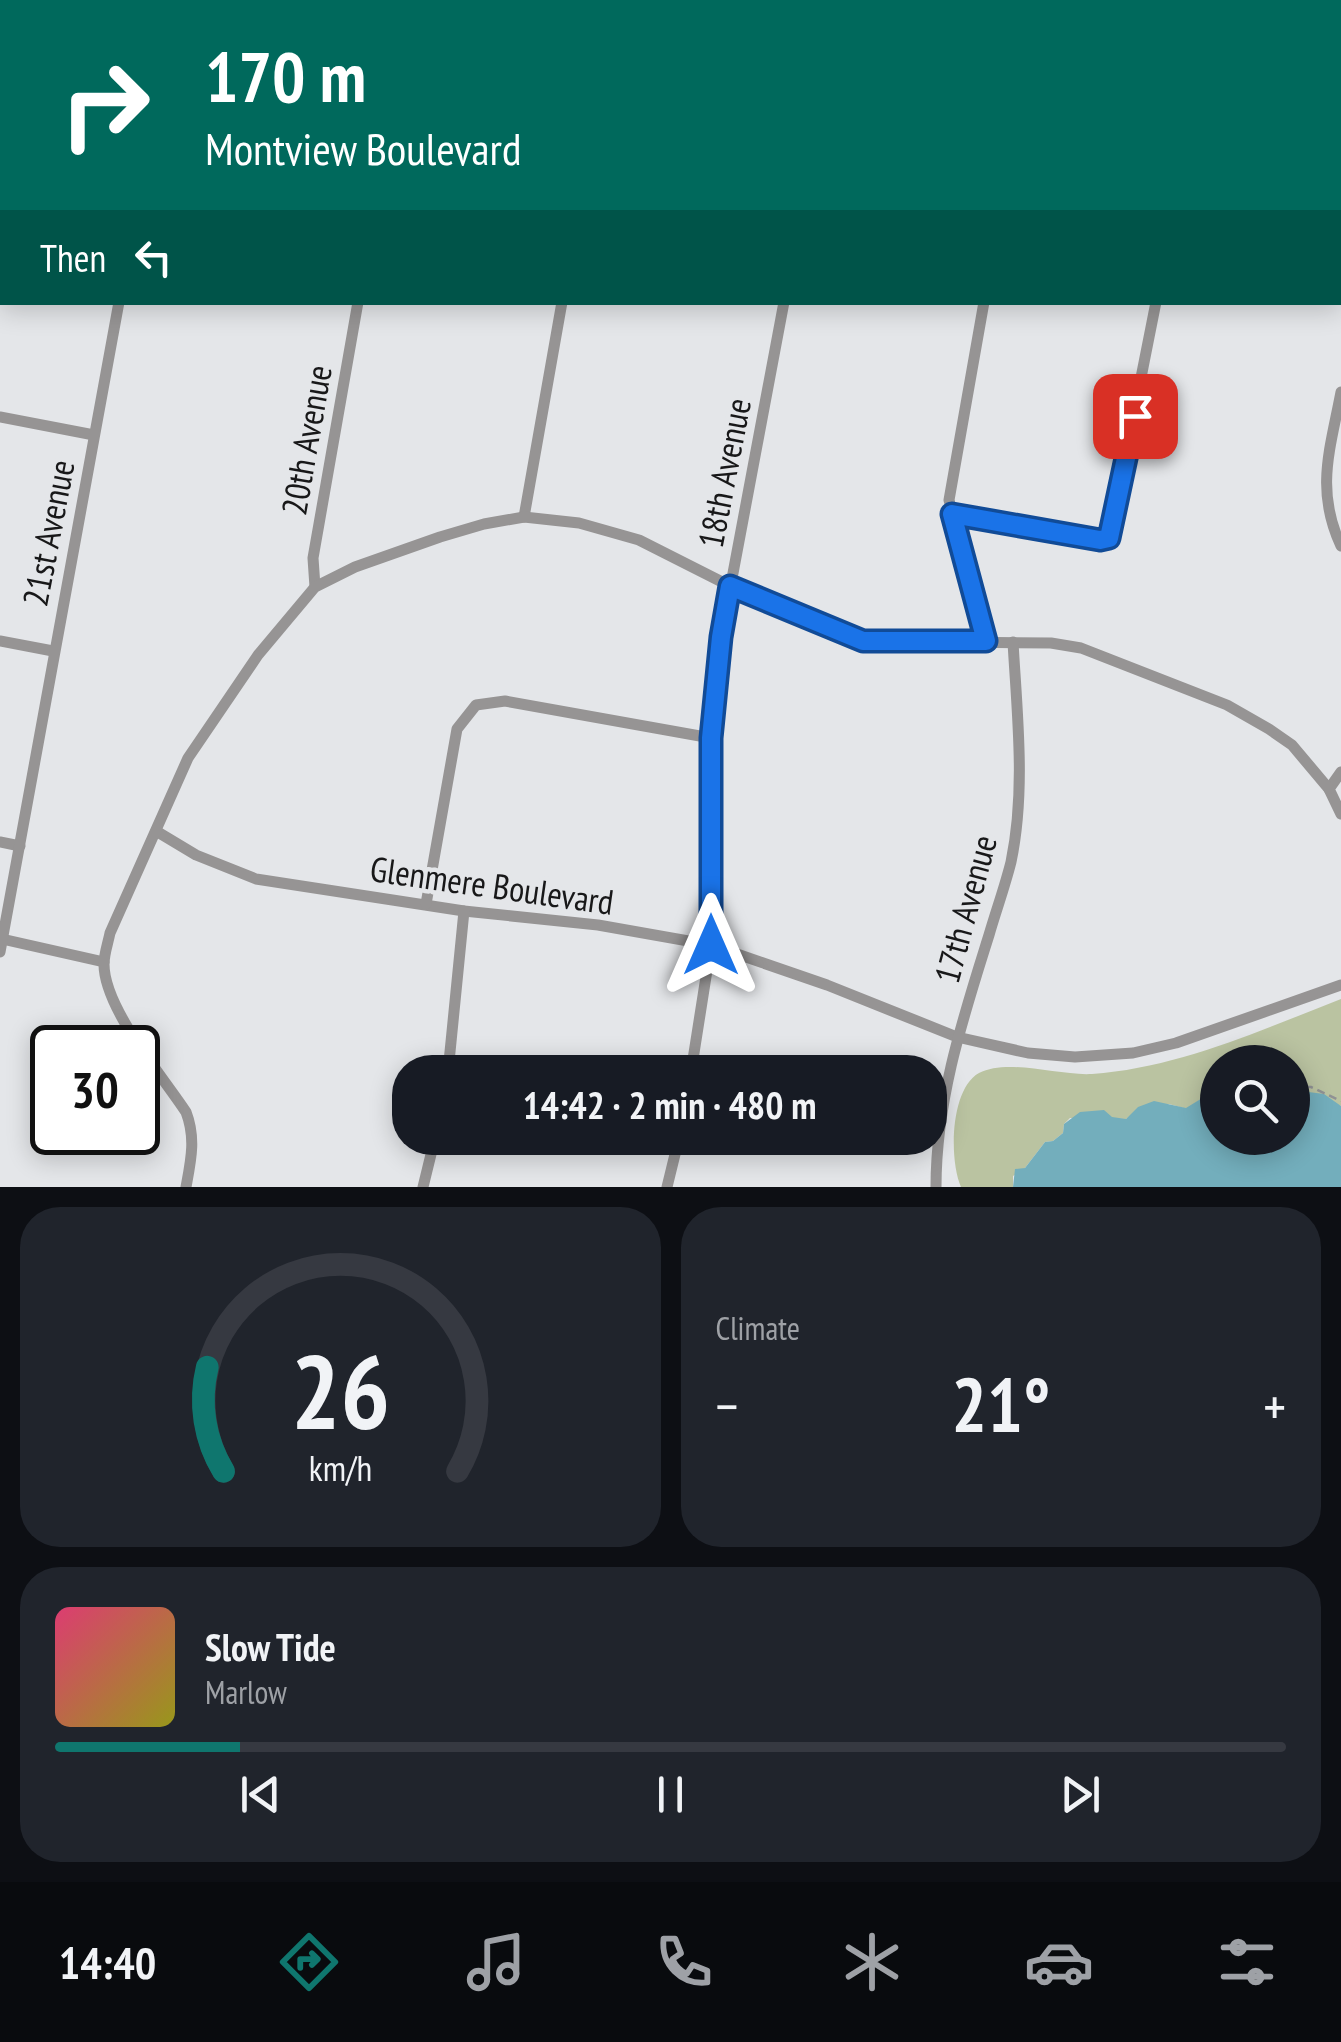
<!DOCTYPE html>
<meta charset="utf-8">
<style>
body{margin:0;font-family:"PT Sans Narrow",sans-serif;background:#20242c;color:#f1f3f6;height:100vh;display:flex;flex-direction:column;font-size:38px;white-space:nowrap}
*{box-sizing:border-box;margin:0}
p{font-size:32px;color:#9ea1a6}
.icon{flex:none;width:55px;height:55px;fill:none;stroke:currentColor;stroke-width:2;stroke-linecap:round;stroke-linejoin:round}
.map{position:relative;height:1187px;overflow:hidden}
.panel{display:flex;flex-direction:column;gap:20px;padding:20px;background:#0d0f14;flex:1}
.panel>*{flex:none}
.top-card{position:absolute;left:0px;top:0px;width:1342px;height:305px;box-shadow:0 5px 25px #0003;background:#00695c;color:#fff;overflow:hidden}
.controls{position:absolute;left:1200px;top:1045px;display:grid;gap:20px}
.controls a{display:grid;place-items:center;width:110px;height:110px;border-radius:50%;background:#171b24;box-shadow:0 5px 25px #0003;font-size:50px}
.speed{position:absolute;left:30px;top:1025px;display:flex;gap:20px;font-size:50px;font-weight:700;text-align:center}
.speed>*{display:grid;place-content:center;width:130px;height:130px;border-radius:50%;background:#171b24;box-shadow:0 5px 25px #0003;line-height:1}
.speed .limit{border:5px solid #111;border-radius:15px;background:#fff;color:#111}
.pin{position:absolute;display:grid;place-items:center;width:85px;height:85px;color:#fff;margin:-42px;border-radius:20px;box-shadow:0 5px 15px #0006}
.me{position:absolute;width:110px;margin:-55px;rotate:0deg;stroke-linejoin:round;filter:drop-shadow(0 0 8px #0008)}
.turn{display:flex;align-items:center;gap:35px;height:210px;padding:0 40px;font-size:45px}
.turn .icon{width:130px;height:130px;stroke-width:2.5}
.turn b{display:block;font-size:70px;line-height:85px}
.then{display:flex;align-items:center;height:95px;padding:0 40px;background:#0003;gap:20px;font-size:38px}
.big{font-size:75px;font-weight:800;line-height:1.1}
.panel .card{flex:1;display:flex;flex-direction:column;justify-content:center;gap:15px;min-width:0;padding:0 35px;border-radius:40px;background:#20242c}
.panel .dial{align-items:center;gap:0}
.dial svg{height:260px;overflow:visible;fill:none;stroke:#363941;stroke-width:7;stroke-linecap:round;text-anchor:middle}
.dial text{fill:#f1f3f6;stroke:none}
.song{display:flex;align-items:center;gap:30px}
.cover{width:120px;height:120px;border-radius:15px;background:linear-gradient(135deg,hsl(340 70% 55%),hsl(60 70% 35%))}
.played{height:10px;border-radius:5px;background:linear-gradient(90deg,#0f766e 15%,#363941 15%)}
.keys{display:flex;justify-content:space-around;direction:ltr}
.heat{display:flex;justify-content:space-between;align-items:center;font-size:55px;direction:ltr}
.panel .tiles{flex:1;display:grid;gap:20px;grid-template-columns:1fr 1fr}
.card:last-child{grid-column:span 2}
.trip{position:absolute;left:392px;top:1055px;width:555px;height:100px;border-radius:40px;background:#171b24;box-shadow:0 5px 25px #0003;font-weight:800;line-height:100px;text-align:center}
.tab-bar{display:flex;height:160px;justify-content:space-around;align-items:center;background:#090b0e;color:#9ea1a6}
.tab-bar .icon{width:70px;height:70px}
.tab-bar .selected{color:#0f766e}
.tab-bar b{font-size:45px;color:#f1f3f6}
.map>svg:first-child{display:block}
.green{fill:#bac3a1}
.water{fill:#73aebc}
.lines{fill:none;stroke-linecap:round;stroke-linejoin:round}
.path{stroke:#909294;stroke-width:2.5;stroke-dasharray:8 5;stroke-linecap:butt}
.street{stroke:#969494;stroke-width:11}
.route-casing{stroke:#114b97;stroke-width:25}
.route{stroke:#1a73e8;stroke-width:18}
.labels{text-anchor:middle;dominant-baseline:central;stroke-width:9;stroke-linejoin:round;paint-order:stroke}
.street-label{font-size:35px;fill:#181819;stroke:#e4e6e9}
</style>
<div class="map">
<svg width="1341" height="1187" viewBox="0 0 1341 1187">
<rect width="100%" height="100%" fill="#e4e6e9"/>
<path class="green" d="M1341,999V1106L1305,1091L1293,1090L1292,1062H1218L1217,1096L1204,1097L1187,1109L1169,1104L1135,1112L1126,1119L1070,1118L1064,1124L1063,1133L1053,1141L1045,1142L1025,1168L1013,1176V1187H961C949,1160 950,1089 979,1073C1008,1058 1059,1076 1092,1074C1179,1068 1261,1030 1341,999Z"/>
<path class="water" d="M1293,1090L1324,1094L1341,1106V1187H1013L1015,1169L1025,1168L1045,1142L1053,1141L1063,1133L1064,1124L1080,1112L1104,1110L1112,1117L1126,1119L1138,1107L1154,1101L1186,1108L1204,1097L1217,1096L1218,1138H1292Z"/>
<g class="lines">
<path class="path" d="M1292,1086L1311,1087L1341,1101"/>
<g class="street">
<path d="M661,0L675,2"/>
<path d="M175,2V0"/>
<path d="M414,2L415,0"/>
<path d="M617,2L618,0"/>
<path d="M840,2L841,0"/>
<path d="M1039,2V0"/>
<path d="M1213,2V0"/>
<path d="M0,208H2"/>
<path d="M984,302L949,500L986,641"/>
<path d="M1341,392C1330,450 1315,490 1341,546"/>
<path d="M0,417L94,435"/>
<path d="M951,514L1101,540L1109,539L1156,302"/>
<path d="M524,517L562,302"/>
<path d="M315,587L313,558L358,302"/>
<path d="M0,641L53,651"/>
<path d="M1341,772L1329,789L1341,814"/>
<path d="M156,831L196,855L256,879L464,911L598,925L711,945L827,985L957,1037L1028,1053L1075,1057L1133,1053L1176,1043L1341,985"/>
<path d="M0,842L20,846"/>
<path d="M426,904L457,729L476,705L505,701L711,738"/>
<path d="M2,939L104,962"/>
<path d="M0,952L119,302"/>
<path d="M448,1072L464,911"/>
<path d="M691,1072L711,945L713,700L721,637L784,302"/>
<path d="M186,1187C191,1160 196,1138 186,1112C161,1074 104,1008 104,964C104,954 108,943 110,933L188,758L258,655L315,587L355,567L440,537L484,524L524,517L579,523L639,540L730,586L863,641L1051,643L1081,648L1227,705L1269,729L1292,745L1329,789"/>
<path d="M423,1187L435,1138"/>
<path d="M667,1187L679,1138"/>
<path d="M936,1187C936,1099 963,1018 989,935C996,911 1005,886 1011,862C1026,790 1017,714 1013,642"/>
</g>
</g>
<g class="lines">
<g class="route-casing">
<path id="route" d="M711,945V738L721,637L730,586L863,641H986L952,514L1100,540L1109,538L1135,416"/>
</g>
<use href="#route" class="route"/>
</g>
<g class="labels">
<g class="street-label">
<text transform="translate(306 440) rotate(-80)">20th Avenue</text>
<text transform="translate(724 473) rotate(-79)">18th Avenue</text>
<text transform="translate(48 533) rotate(-79)">21st Avenue</text>
<text transform="translate(492 885) rotate(8)">Glenmere Boulevard</text>
<text transform="translate(965 909) rotate(-75)">17th Avenue</text>
</g>
</g>
</svg>
<div class="controls">
<a><svg class="icon" aria-label="search" viewBox="0 0 24 24"><circle cx="10" cy="10" r="6"/><path d="M15 15l6 6"/></svg></a>
</div>
<div class="speed"><div class="limit">30</div></div>
<div class="pin" style="left:1135px;top:416px;background:#d93025"><svg class="icon" aria-label="arrive" viewBox="0 0 24 24"><path d="M6 21V4h12l-3 4 3 4H6"/></svg></div>
<svg class="me" style="left:711px;top:945px" viewBox="-20 -20 40 40"><path d="M0-17L14 15 0 8-14 15z" fill="#1a73e8" stroke="#fff" stroke-width="4"/></svg>
<div class="trip">14:42 · 2 min · 480 m</div>
<div class="top-card">
<div class="turn"><svg class="icon" aria-label="right" viewBox="0 0 24 24"><path d="M7 20v-9h11M14 6l5 5-5 5"/></svg><div><b>170 m</b>Montview Boulevard</div></div>
<div class="then">Then<svg class="icon" aria-label="left" viewBox="0 0 24 24"><path d="M17 20v-9H6M10 6l-5 5 5 5"/></svg></div>
</div>
</div>
<section class="panel">
<div class="tiles">
<div class="card dial"><svg viewBox="0 0 100 80">
<path d="M14 69A42 42 0 1 1 86 69"/>
<path d="M14 69A42 42 0 0 1 9 37" stroke="#0f766e"/>
<text x="50" y="56" font-size="32" font-weight="700">26</text>
<text x="50" y="72" font-size="11">km/h</text>
</svg></div>
<div class="card"><p>Climate</p>
<div class="heat"><a>−</a><b class="big">21°</b><a>+</a></div>
</div>
<div class="card">
<div class="song"><i class="cover"></i><div><b>Slow Tide</b><p>Marlow</p></div></div>
<div class="played"></div>
<div class="keys"><svg class="icon" aria-label="previous" viewBox="0 0 24 24"><path d="M18 5L8 12l10 7zM5 5v14"/></svg><svg class="icon" aria-label="pause" viewBox="0 0 24 24"><path d="M8 5v14M16 5v14"/></svg><svg class="icon" aria-label="next" viewBox="0 0 24 24"><path d="M6 5l10 7-10 7zM19 5v14"/></svg></div>
</div>
</div>
</section>
<nav class="tab-bar">
<b>14:40</b>
<svg class="icon selected" aria-label="directions" viewBox="0 0 24 24"><path d="M12 3l9 9-9 9-9-9zM9 14v-3h6M13 9l2 2-2 2"/></svg>
<svg class="icon" aria-label="music" viewBox="0 0 24 24"><path d="M9 18V5l10-2v13"/><circle cx="6" cy="18" r="3"/><circle cx="16" cy="16" r="3"/></svg>
<svg class="icon" aria-label="phone" viewBox="0 0 24 24"><path d="M5 4h4l2 5-3 2q2 4 5 5l2-3 5 2v4C11 20 4 13 5 4z"/></svg>
<svg class="icon" aria-label="climate" viewBox="0 0 24 24"><path d="M12 3v18M4 7l16 10M4 17L20 7"/></svg>
<svg class="icon" aria-label="car" viewBox="0 0 24 24"><path d="M5 17H2v-5l4-1 3-4h7l3 4 3 1v5h-3M9 17h6M6 11h13"/><circle cx="7" cy="17" r="2"/><circle cx="17" cy="17" r="2"/></svg>
<svg class="icon" aria-label="filters" viewBox="0 0 24 24"><path d="M4 7h16M4 17h16"/><circle cx="9" cy="7" r="2"/><circle cx="15" cy="17" r="2"/></svg>
</nav>
